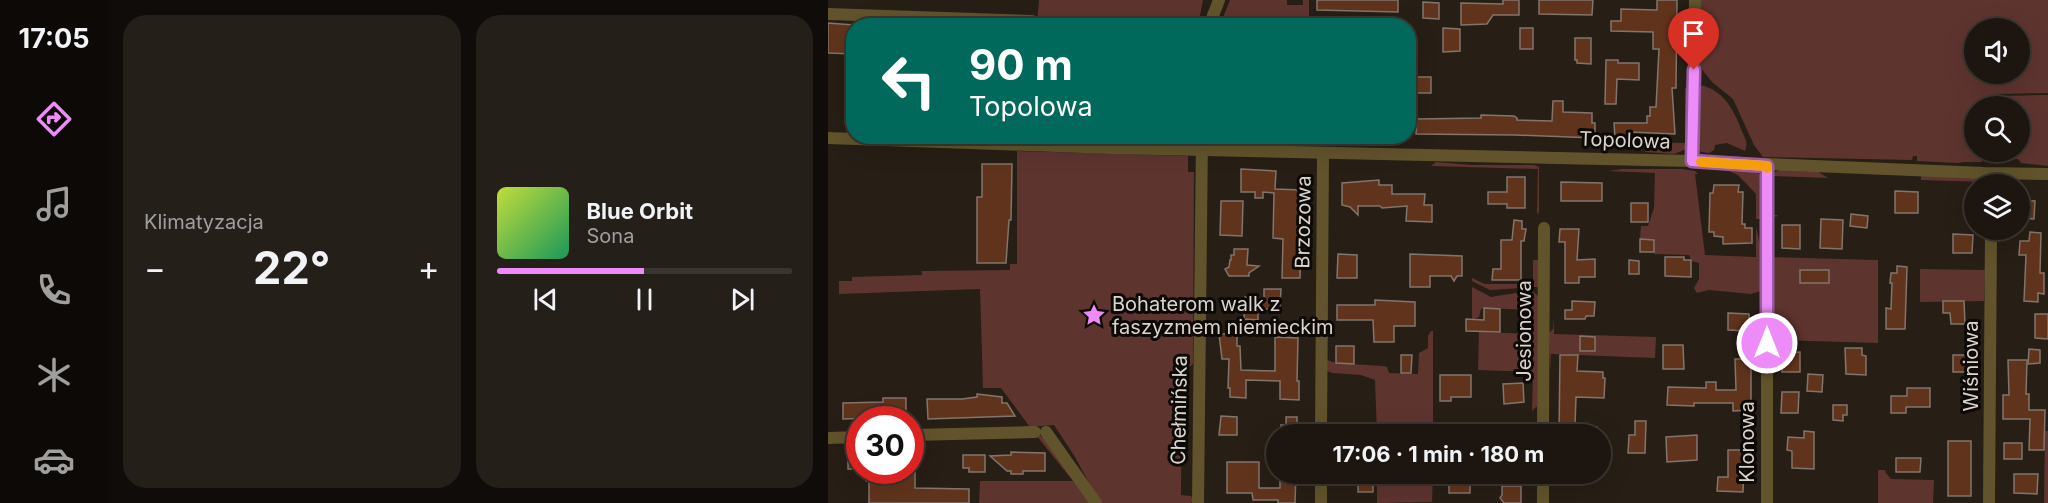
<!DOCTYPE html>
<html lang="pl">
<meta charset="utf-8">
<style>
body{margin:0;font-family:Inter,sans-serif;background:#251f19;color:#f1f3f6;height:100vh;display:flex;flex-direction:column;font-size:22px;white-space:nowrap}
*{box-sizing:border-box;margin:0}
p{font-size:20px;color:#a09f9f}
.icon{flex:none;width:33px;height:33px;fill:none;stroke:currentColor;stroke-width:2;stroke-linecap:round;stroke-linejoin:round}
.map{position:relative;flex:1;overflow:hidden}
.panel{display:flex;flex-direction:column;gap:15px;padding:15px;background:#100c09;width:720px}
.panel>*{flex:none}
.guide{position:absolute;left:18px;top:18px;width:570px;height:126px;border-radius:24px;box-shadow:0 6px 24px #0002,0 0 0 2px #3b3530;background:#00695c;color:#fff;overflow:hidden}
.tools{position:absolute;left:1136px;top:18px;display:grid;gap:12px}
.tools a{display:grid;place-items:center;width:66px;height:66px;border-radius:50%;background:#1d1610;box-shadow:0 6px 24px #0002,0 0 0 2px #3b3530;font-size:30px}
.speed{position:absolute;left:18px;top:406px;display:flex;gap:12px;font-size:30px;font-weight:700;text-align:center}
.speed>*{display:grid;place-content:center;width:78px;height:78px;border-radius:50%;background:#1d1610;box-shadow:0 6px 24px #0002,0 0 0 2px #3b3530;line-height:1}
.speed .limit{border:9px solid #d22;background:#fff;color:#111}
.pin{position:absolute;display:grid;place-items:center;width:51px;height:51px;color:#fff;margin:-62px -26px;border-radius:50% 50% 50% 0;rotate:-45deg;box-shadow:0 0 6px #0007}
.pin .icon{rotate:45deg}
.me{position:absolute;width:66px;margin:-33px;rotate:0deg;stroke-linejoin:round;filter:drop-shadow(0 0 4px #0008)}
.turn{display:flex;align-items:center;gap:21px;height:126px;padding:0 24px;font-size:27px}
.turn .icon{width:78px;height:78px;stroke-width:2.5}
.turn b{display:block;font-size:42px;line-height:51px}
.big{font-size:45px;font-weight:700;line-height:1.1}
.panel .widget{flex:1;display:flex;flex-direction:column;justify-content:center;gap:9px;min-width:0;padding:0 21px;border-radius:24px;background:#251f19}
.song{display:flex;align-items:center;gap:18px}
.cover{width:72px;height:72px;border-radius:9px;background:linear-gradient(135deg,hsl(70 70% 55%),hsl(150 70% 35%))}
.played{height:6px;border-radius:3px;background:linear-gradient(90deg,#ed8cf9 50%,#3b3530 50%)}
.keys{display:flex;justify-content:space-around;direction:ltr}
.heat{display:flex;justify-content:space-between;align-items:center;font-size:33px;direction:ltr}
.panel .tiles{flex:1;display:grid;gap:15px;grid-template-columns:repeat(2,1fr)}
.trip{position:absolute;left:438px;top:424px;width:345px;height:60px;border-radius:30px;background:#1d1610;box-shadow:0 6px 24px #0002,0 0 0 2px #3b3530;font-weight:700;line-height:60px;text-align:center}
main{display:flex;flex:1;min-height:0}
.tabs{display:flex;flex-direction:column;width:108px;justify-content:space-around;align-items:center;background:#0c0906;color:#a09f9f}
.tabs .icon{width:42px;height:42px}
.tabs .on{color:#ed8cf9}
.tabs b{font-size:27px;color:#f1f3f6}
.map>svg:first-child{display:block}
.green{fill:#5e342f;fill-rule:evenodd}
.building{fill:#60341c;stroke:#83746c;stroke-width:1.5}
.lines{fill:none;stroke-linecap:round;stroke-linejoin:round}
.minor{stroke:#61542c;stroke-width:12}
.route-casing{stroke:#9a5ba2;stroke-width:15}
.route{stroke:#ed8cf9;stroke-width:10}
.slow{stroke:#f59e0b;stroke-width:10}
.labels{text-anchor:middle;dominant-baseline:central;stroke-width:6;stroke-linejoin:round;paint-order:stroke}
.street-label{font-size:20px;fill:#dad4cd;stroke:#0d0906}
.poi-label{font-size:20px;fill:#dad4cd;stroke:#0d0906;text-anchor:start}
</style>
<main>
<nav class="tabs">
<b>17:05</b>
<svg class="icon on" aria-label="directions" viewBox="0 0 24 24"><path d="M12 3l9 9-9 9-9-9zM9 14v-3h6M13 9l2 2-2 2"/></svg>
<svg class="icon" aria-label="music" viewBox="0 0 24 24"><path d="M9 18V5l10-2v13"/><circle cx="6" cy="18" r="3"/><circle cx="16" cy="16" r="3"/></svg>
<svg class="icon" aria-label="phone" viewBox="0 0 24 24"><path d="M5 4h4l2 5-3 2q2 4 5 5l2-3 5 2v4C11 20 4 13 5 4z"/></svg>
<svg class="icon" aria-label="climate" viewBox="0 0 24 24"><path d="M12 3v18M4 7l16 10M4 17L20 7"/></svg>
<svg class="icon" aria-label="car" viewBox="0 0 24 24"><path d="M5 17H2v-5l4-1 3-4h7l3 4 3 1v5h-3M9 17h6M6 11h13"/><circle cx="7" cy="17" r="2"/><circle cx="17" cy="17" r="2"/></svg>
</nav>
<section class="panel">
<div class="tiles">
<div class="widget"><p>Klimatyzacja</p>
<div class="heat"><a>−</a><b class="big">22°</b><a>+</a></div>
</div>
<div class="widget">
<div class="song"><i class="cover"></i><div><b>Blue Orbit</b><p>Sona</p></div></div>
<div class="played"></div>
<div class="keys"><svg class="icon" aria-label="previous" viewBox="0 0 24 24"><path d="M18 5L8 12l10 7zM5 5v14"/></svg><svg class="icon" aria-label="pause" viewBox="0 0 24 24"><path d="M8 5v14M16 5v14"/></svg><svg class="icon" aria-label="next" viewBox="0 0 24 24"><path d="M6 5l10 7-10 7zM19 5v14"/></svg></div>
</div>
</div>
</section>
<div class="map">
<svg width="1220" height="503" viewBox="0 0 1220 503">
<rect width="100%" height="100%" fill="#271e15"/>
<g class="green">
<path d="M211,0H375L370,25L200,26L209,24Z"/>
<path d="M402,0H459V5H475V0H481V25H392Z"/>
<path d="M872,0H1220V93L1170,94V96L1220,95V166L1193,163L1190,159L1153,157L1154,162H1136L1129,163L1089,161V156H1085L1084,160L935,157L926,145L905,99L884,82L872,67ZM1146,28H1191V74H1146ZM1146,106H1191V152H1146Z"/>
<path d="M872,85C895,90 905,108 913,129C916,136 921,143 917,151L899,143L887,145L886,150L881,153L873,152L868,146L869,91Z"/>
<path d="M857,88L861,90L859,149L846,154L817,152L815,142L857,143Z"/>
<path d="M196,136L362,137L361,145L193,142Z"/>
<path d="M382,136L478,137V143L420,140L415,145C404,145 388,147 382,136Z"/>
<path d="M189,151L360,156V172H366L365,364L354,374L353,495L363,496L365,500L363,503H272L247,457L226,425L202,427L173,388H155L152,289L11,294V281H24V277L94,275V271L182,270V264H189Z"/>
<path d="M608,162L644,165H706L711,167V212L709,214L710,169L603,166Z"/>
<path d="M902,168L925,169L934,176V219H928V194L910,175L901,171Z"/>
<path d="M794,169H854L867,171L870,174H867L877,255L928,257V227L934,252L933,291L923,294L881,290L869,293L866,288L871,279V263L864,261L861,255L826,254V240L812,239L813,226H820L826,208L827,173L780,171Z"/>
<path d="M952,170H987L1000,178L945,176V212L946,215H950L948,217L944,214L945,173Z"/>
<path d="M1093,174L1154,178L1158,180L1160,184L1157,182L1093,180Z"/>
<path d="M945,225V257L1050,260V343L946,340L945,344L943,343L946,339L956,337L955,321L946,316Z"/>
<path d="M705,260H713L712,285L709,287L662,290L644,281V278L657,284H705Z"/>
<path d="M1092,269L1157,270L1156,301L1092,302Z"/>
<path d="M644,287L663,297L700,291L706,292L711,297L709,406L704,411L705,372L650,370L651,332L705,334V310L656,308L653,309L651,317L644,320Z"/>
<path d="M726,317V334L828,337L827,358L723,354L722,371L721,333L725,329Z"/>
<path d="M603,331H605V435H549L547,380L533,375L505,373L499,371V360L508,363L554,366L559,367L561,373L590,374L591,353L600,348V336Z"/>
<path d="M1217,431H1220V503H1216Z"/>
<path d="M208,435L213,436L217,440L264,503H151L152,481H245Z"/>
<path d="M1050,470H1057L1058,473L1063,479L1106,480L1105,503H1050Z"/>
<path d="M549,474H605L604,502L549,503Z"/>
</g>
<g class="building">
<path d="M489,0H570V12L489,10Z"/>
<path d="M675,0H691V15H665L659,24L633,25V3L675,4Z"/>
<path d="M711,0H765L764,15L711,14Z"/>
<path d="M829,0H849L848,88H844L847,134L802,132V138H787L786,123H819V116H822V107H828L831,49H825V32L783,31V21H793V9L829,10Z"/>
<path d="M595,2L611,3V19L595,18Z"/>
<path d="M0,23L26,25V54L0,53Z"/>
<path d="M615,28L632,29V51L615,52Z"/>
<rect x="692" y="28" width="13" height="21"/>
<path d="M747,38H763V64L749,63V60H747Z"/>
<path d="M778,60H790V63H811V80L789,79L788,104H777Z"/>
<rect x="586" y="77" width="17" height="16"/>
<path d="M725,101H735V112L764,113V123H767V138L687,135L588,134L589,119L653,118V115L686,116L689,118V120L724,121Z"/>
<path d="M154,164H184L183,220H181L178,263H149V197H154Z"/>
<path d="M413,169L448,171L447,189L473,190V182H482V198H474L472,278H454L455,239L445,238L446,193L435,192V198H427V192H413Z"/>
<path d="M679,177H697V208H679V204H660V192H679Z"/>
<path d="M551,180V185H564V194H597L596,205H604V222L578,221L579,206L554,208L552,206H530V215L522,207L514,205V183Z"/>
<path d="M733,182L774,183V201H733Z"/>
<path d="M886,185H911L910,192H915L914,224H917V228H924V243L895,244V237L886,236V232H881L882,193H885Z"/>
<path d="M1067,191L1090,192V213H1067Z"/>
<path d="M1191,200L1207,201L1206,219L1191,218Z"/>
<path d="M393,201H415L414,236L392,235Z"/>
<rect x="803" y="203" width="17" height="19"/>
<path d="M1023,214L1040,216L1039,228L1022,226Z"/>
<path d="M993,219L1015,220L1014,249L992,248Z"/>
<path d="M686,220L694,221V229H698L696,241H693V280H664L665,269H673V240H684Z"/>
<path d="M954,225H972V249L954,248Z"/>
<path d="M732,229H751L749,260L767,259V277H751V283H737V242H731Z"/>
<path d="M1202,232L1213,233L1212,273H1216V294L1210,293V302L1196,301L1198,255H1191L1192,241H1201Z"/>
<path d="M1125,234L1145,235L1144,253H1125Z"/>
<path d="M812,239L826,240V252H812Z"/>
<path d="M406,249H420L419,265L431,266L421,273V276H401L397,269L401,267L402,260H403V255H406Z"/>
<path d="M510,254L529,255V278H509Z"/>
<path d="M582,254L634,256V276H629L626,281L623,276H602V287H582Z"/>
<path d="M837,257H856V260H863V277L837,276Z"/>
<path d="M801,260L811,261V274H801Z"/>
<path d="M1069,266L1079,267L1077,329H1058V308L1063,309L1064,283H1062L1063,273H1069Z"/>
<rect x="972" y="270" width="29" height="13"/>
<path d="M436,289H453L452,306H444V309H430V320L416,319L417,297L436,298Z"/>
<path d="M547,300L587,302V326H566V342H546L545,320H509V305H547Z"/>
<path d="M744,301L767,302L766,316H758L757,319H737V310H744Z"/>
<path d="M1115,301H1136L1137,324H1123L1122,313H1115Z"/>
<path d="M656,308L672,309V332L638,331V319L656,320Z"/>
<path d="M900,313L921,314V331L900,330Z"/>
<path d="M1207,314H1220V339L1207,338Z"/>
<path d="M391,334H409V346H412L413,370L447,371V337L470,338L469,381H471V400L452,399V381L418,380V398L402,397V388H400L401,359H394Z"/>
<path d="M752,336L767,337V351H752Z"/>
<path d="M835,345H855L856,369H835Z"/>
<path d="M508,346H526V364L508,363Z"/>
<path d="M1017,348H1034V355L1038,356V375L1018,374Z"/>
<path d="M1201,349L1212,350V363L1200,364Z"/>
<path d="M972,352V372H954V353Z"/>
<path d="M573,355H584L583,373H573Z"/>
<path d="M732,355H750L749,371L775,372V378H777L776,398L748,397L747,426L769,427L768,435H731Z"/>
<rect x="1125" y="355" width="21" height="17"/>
<path d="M907,359H923V410L905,411V403H866V406L839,405L840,387L878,388V382H888V390H908Z"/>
<path d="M1180,360H1199L1198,394H1201V410H1217L1216,450H1201L1202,419H1175V395H1181Z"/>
<path d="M980,374L995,375L994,392L979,391Z"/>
<path d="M612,375H643V397H623V401H612Z"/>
<path d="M695,383L696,402L676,404L675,384Z"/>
<path d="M1079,388H1102V407H1078V413H1063V396H1079Z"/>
<path d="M954,392H971L970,413H953Z"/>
<path d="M149,394L174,397V403H179L187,416L100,419L99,399H134L149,397Z"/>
<path d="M55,398H78V417L15,419V403L55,402Z"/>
<path d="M1005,405H1019V415H1015V421L1005,420Z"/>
<path d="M393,416L409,417V435H391Z"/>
<path d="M458,417H469V435H452L453,425H458Z"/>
<path d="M807,421H818L817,453H800L801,435H807Z"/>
<rect x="625" y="423" width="28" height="12"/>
<path d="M976,431L986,432V469L964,468V451L959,450L960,437L976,438Z"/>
<path d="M869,435V460L839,462L838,437Z"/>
<rect x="1120" y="441" width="23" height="55"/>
<rect x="1176" y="443" width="18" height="16"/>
<path d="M900,450H923V465H916L915,492L889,491L890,477H900Z"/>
<path d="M183,452L217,453V471H195V474H183V471H179L162,456L183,455Z"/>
<rect x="20" y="455" width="12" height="14"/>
<path d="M135,455H157V472H141V468H135Z"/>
<path d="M1068,458H1093L1092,472H1068Z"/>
<path d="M399,462H431V488H452V474H468L467,503H450V500H425L424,493H399Z"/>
<path d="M38,471H87V488L141,489V503H41V481H38Z"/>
<rect x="621" y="474" width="21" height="19"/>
<path d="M1186,474H1210L1209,494L1186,493Z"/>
<rect x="530" y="480" width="15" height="12"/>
<path d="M674,486H693V503H676L672,498L674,495Z"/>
</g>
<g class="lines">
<g class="minor">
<path d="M0,14L204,21"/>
<path d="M381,26L391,0"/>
<path d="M0,138L284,148L864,161L1156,173L1220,174"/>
<path d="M864,161L867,0"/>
<path d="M218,432L268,503"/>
<path d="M82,435L207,432"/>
<path d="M493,435L495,154"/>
<path d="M715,435L716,228"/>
<path d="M0,438L32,437"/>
<path d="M370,503L374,136"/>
<path d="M493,503V474"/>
<path d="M715,503V474"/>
<path d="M939,503V166"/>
<path d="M1161,503L1163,230"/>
</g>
</g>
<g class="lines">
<g class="route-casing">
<path id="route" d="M866,70L864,161L939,166V343"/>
</g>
<use href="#route" class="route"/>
<path class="slow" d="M873,162L939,166V168"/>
</g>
<defs>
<g id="sight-bare" transform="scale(1.8)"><path d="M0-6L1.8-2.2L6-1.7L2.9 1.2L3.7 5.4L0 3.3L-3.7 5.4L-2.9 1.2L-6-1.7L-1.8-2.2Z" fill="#ed8cf9" stroke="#0d0906" stroke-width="2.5" paint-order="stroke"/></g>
</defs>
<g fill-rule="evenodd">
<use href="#sight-bare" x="266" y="315"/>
</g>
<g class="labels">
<g class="street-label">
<text transform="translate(797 140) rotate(2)">Topolowa</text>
<text transform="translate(475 222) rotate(-89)">Brzozowa</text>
<text transform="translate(696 331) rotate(-90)">Jesionowa</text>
<text transform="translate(1143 366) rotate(-90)">Wiśniowa</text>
<text transform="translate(351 410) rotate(-89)">Chełmińska</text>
<text transform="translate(919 442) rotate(-90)">Klonowa</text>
</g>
<g class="poi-label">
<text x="284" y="304">Bohaterom walk z<tspan x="284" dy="23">faszyzmem niemieckim</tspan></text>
</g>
</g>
</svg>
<div class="tools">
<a><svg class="icon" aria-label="sound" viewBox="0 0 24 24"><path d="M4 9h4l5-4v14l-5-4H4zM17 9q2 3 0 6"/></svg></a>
<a><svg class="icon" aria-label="search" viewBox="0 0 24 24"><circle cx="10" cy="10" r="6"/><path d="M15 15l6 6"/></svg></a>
<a><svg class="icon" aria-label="layers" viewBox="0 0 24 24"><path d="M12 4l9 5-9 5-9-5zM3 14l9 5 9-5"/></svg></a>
</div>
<div class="speed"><div class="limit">30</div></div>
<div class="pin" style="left:866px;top:70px;background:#d93025"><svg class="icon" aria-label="arrive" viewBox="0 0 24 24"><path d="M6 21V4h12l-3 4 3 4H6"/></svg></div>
<svg class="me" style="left:939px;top:343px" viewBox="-20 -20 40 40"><circle r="17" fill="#ed8cf9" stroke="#fff" stroke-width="3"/><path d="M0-11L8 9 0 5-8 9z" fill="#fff"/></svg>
<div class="trip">17:06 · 1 min · 180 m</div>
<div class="guide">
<div class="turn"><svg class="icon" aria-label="left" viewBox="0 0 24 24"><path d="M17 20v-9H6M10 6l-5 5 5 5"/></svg><div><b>90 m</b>Topolowa</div></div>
</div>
</div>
</main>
